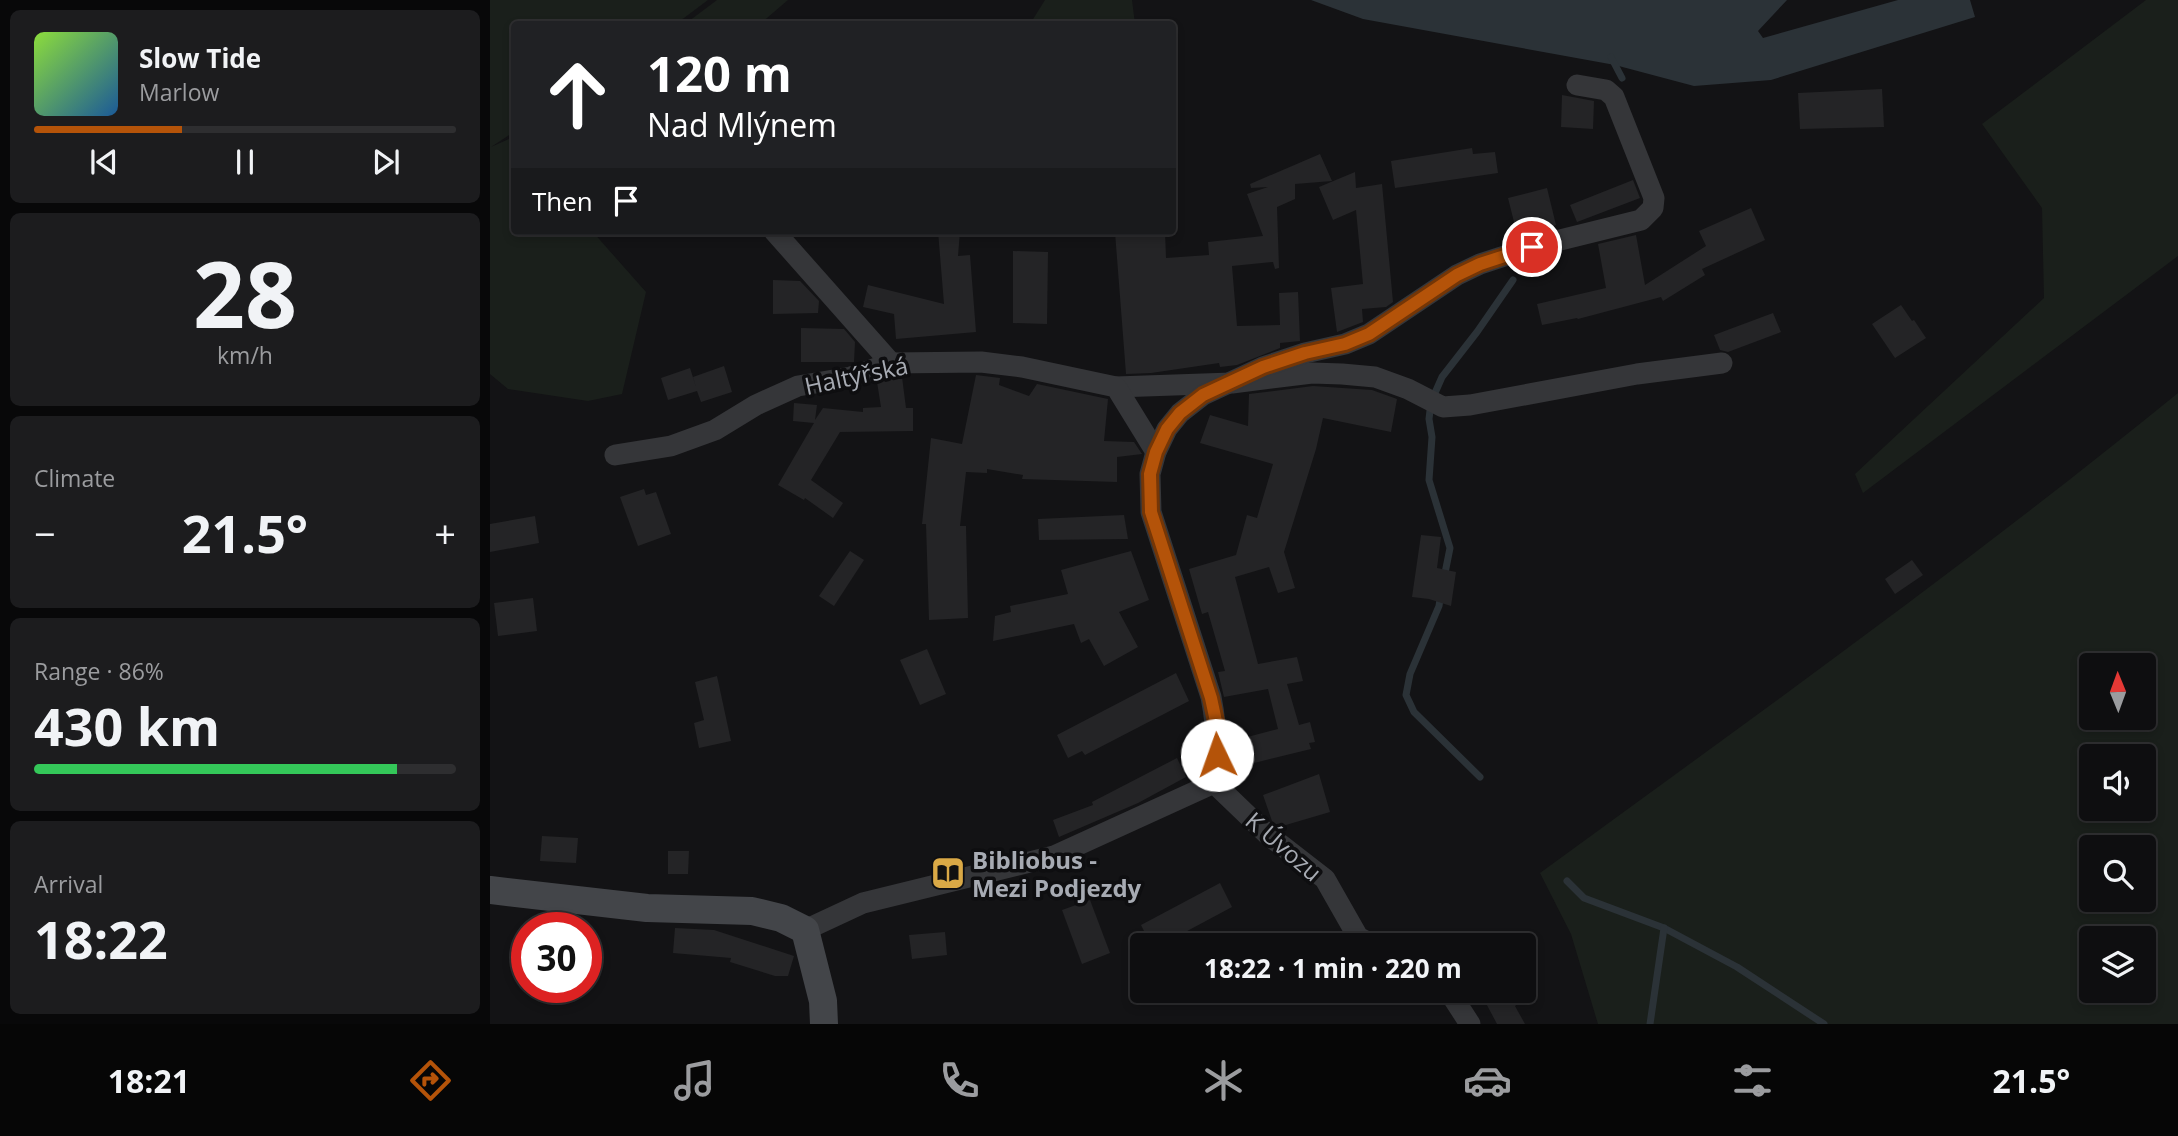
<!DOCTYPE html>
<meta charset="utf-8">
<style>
body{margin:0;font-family:"Open Sans",sans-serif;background:#1c1c1e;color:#f1f3f6;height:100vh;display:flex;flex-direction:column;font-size:26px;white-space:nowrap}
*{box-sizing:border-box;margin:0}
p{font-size:23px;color:#9b9c9f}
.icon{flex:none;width:38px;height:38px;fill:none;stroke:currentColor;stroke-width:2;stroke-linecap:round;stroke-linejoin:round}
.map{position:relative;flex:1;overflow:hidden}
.details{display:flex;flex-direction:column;gap:10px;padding:10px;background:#080809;width:490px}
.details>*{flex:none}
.banner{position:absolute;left:21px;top:21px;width:665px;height:214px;border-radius:7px;box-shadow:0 4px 10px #0003,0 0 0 2px #2e2e30;background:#202124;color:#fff;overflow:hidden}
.needle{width:46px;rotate:359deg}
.controls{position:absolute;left:1589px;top:653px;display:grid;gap:14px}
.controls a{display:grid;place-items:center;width:77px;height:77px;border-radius:7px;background:#0e0e10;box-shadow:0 4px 10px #0003,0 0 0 2px #2e2e30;font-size:35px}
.speed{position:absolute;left:21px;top:912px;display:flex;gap:14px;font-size:35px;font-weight:700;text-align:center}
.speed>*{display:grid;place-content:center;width:91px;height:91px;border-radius:50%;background:#0e0e10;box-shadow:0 4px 10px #0003,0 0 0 2px #2e2e30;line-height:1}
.speed .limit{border:10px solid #d22;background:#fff;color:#111}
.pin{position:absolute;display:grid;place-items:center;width:60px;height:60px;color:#fff;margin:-30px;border:4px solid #fff;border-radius:50%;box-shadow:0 2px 7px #0007}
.me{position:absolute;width:77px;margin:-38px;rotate:357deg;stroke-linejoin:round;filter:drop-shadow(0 0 5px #0008)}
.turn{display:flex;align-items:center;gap:24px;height:147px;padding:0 21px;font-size:32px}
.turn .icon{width:91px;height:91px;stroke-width:2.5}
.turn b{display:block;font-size:49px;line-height:60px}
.then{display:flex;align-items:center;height:66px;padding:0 21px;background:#0003;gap:14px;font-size:26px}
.big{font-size:52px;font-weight:700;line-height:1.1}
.details .tile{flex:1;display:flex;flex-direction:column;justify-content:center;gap:10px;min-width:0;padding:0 24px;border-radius:10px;background:#1c1c1e}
.details .dial{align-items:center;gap:0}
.dial b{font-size:91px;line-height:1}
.song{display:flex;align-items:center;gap:21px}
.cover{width:84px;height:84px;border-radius:10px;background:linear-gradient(135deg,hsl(90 70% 55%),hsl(210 70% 35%))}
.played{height:7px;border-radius:4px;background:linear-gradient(90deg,#b45309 35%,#2e2e30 35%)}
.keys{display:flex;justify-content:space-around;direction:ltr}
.heat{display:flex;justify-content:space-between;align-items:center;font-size:38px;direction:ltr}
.charge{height:10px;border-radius:5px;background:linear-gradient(90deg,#34c759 86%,#2e2e30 0)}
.trip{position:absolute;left:640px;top:933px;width:406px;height:70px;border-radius:7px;background:#0e0e10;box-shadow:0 4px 10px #0003,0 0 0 2px #2e2e30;font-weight:700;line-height:70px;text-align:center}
.dock{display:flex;height:112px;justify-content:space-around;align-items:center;background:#060606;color:#9b9c9f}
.dock .icon{width:49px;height:49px}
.dock .current{color:#b45309}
.dock b{font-size:32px;color:#f1f3f6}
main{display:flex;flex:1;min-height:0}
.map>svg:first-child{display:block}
.green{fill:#1a1f1b;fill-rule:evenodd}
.water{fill:#2b3237}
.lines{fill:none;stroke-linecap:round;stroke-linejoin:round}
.stream{stroke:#2b3237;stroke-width:7}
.building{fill:#242426}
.street{stroke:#353639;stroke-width:21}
.secondary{stroke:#434549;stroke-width:28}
.route-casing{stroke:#753606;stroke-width:18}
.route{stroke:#b45309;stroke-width:12}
.labels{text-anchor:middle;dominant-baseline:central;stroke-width:7;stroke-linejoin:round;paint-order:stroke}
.street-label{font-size:24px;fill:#a7abb3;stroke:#0e0e10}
.poi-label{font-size:24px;font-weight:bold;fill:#a7abb3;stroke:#0e0e10;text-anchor:start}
</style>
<main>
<section class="details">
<div class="tile">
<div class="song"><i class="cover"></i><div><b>Slow Tide</b><p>Marlow</p></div></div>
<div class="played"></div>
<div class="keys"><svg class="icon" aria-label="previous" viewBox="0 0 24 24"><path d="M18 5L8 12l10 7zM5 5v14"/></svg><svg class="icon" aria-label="pause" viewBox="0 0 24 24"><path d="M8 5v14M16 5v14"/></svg><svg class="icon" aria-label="next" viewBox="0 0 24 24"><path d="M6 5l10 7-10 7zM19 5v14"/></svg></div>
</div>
<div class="tile dial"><b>28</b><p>km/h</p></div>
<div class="tile"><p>Climate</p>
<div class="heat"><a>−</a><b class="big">21.5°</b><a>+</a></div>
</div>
<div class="tile"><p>Range · 86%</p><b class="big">430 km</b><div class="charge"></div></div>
<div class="tile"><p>Arrival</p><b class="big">18:22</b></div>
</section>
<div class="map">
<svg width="1688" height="1024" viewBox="0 0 1688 1024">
<rect width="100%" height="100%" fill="#131315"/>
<g class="green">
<path d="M0,0H218L186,24H24V132L1,147L19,139L24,145V231H102L156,292L132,394L98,401L18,389L0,374Z"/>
<path d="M227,0H298L270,24H195Z"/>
<path d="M555,0H642L645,24H540Z"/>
<path d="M1656,0H1688V256L1373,493L1365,474L1554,298L1552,208L1492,124Z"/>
<path d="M1688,393V1024H1108L1081,934L1050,873C1265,716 1482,561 1688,393ZM1654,665V718H1601V665ZM1654,756V808H1601V756ZM1654,847V900H1601V847ZM1654,938V990H1601V938Z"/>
</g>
<path class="water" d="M821,0H1297L1268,31L1273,38L1408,0H1480L1485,17L1281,80L1204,86L1125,65L873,19Z"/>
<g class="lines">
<g class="stream">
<path d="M1121,57L1132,78"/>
<path d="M954,578L960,548L939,480L942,437L939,419L941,402L952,377L987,332L1023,280"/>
<path d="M951,593L949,606L920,674L916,695L924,712L990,777"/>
<path d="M1077,881L1094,898L1174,928L1247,967L1334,1024"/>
<path d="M1160,1024L1174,928"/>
</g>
</g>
<g class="building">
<path d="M1392,89L1394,127L1310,129L1308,93Z"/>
<path d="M1072,95L1104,101L1103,129L1071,127Z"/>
<path d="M982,148L983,154L1005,152L1008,173L905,188L901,161Z"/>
<path d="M830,154L842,181L805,184V199L787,207L789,268L785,269L783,262L742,266L747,326L790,325L789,293L808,292L810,341L790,343V348L747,365L730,367L729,363L661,373L636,374L625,232L675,231L676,258L719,255L718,242L773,236L757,194L778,187L761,188L760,184Z"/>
<path d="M865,172L866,188L892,184L903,302L896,307L872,309L873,322L847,332L841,288L873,284L866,210L843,220L829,187Z"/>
<path d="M1143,180L1150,198L1087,222L1080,205Z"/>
<path d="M1057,188L1066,225L1028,238L1018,198Z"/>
<path d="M1261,208L1275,240L1212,269L1215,275L1173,301L1171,297L1088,319L1087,318L1052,325L1047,304L1116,288L1108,244L1146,235L1155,285L1216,246L1209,231Z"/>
<path d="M448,231H470L468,256L480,255L486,332L406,339L404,314L373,307L378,285L454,304Z"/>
<path d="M523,251L558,252L557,324L523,323Z"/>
<path d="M283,280L310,281L329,301L328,313L283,314Z"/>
<path d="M1411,305L1422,321L1424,320L1436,338L1405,358L1382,324Z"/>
<path d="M1283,313L1291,332L1238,352L1230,350L1224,335Z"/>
<path d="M311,328L354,329L365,342L364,362H311Z"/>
<path d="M234,366L242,392L211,402L207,391L178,400L171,378L200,368L206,387L203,377Z"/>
<path d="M486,375L510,378L509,385L539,396L547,384L618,399L614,441L644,442L652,454L627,457V482L532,479L533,475L497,469V473L476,472L470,526H476L478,618L439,620L436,524H432L441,438L472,444Z"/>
<path d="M412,377L416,408H423V431L350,432L321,480L353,503L343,518L315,498L314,500L288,485L324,423L303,421L304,403L327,405L325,420L333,408L373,412V408L391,407L387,382Z"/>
<path d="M823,386L882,390L907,399L901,432L833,418L826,449L794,552L805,588L788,593L779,567L745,577L768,664L807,657L813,681L797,684L809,725L820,722L825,742L819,743L821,749L752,766L746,740L788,729L778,689L734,697L728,672L735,671L718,612L712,614L699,569L746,555L757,515L767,518L783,464L710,443L720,415L758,426L759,394Z"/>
<path d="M154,489L156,495L166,492L181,534L148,546L130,497Z"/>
<path d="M634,515L638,539L549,540L548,519Z"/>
<path d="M45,516L49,543L0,552V524Z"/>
<path d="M931,535L951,537L947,568L966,572L961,606L939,599L922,597Z"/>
<path d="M360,551L374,560L344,606L329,596Z"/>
<path d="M641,551L659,600L629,612L648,647L614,666L599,639L591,643L584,624L503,641L505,616L521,612L520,606L578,594L571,570Z"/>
<path d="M1422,560L1433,575L1405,594L1395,579Z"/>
<path d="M43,598L47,631L8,636L4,603Z"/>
<path d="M437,649L456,694L430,705L410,660Z"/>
<path d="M686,673L699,701L595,755L592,751L578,758L567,735Z"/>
<path d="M227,676L241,741L209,748L204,723L214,720L205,682Z"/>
<path d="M687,758L696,777L648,803L569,837L563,820L603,805L602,802Z"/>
<path d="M829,774L840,812L789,827L786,824L782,821L773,795Z"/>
<path d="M52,836L88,838L86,863L50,861Z"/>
<path d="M178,851H199L198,874H178Z"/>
<path d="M730,883L742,907L671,945H661L651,925Z"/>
<path d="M600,900L620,953L592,964L572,910Z"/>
<path d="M185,928L224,930L304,956L298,976H285L240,962L241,958L183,953Z"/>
<path d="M455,932L457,955L422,959L419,935Z"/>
<path d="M989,990H1043L1025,1006L1035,1024H1007Z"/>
</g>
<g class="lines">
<g class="street">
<path d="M284,231L401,363"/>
<path d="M626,387L742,383L822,373L852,374L885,377L918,389L953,407L980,405L1147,374L1232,363"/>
<path d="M125,455L181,446L225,430L266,405L308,386L361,377L401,363L491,362L532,367L626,387L666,452"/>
<path d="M724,783C728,753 727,727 721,697L661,512L660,474L666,452L677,429L690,413L713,395L773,367L815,353L855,344L879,334L967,275L990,264L1042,247L1151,220L1163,208L1164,198L1124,97L1116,90L1087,85"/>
<path d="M724,783L777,834L835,879L868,937L883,945"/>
<path d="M315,930L373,903L564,856L724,783"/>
<path d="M958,990L980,1024"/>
</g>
<path class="secondary" d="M0,890L157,908L262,911L291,918L315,930L333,1001L334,1024"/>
</g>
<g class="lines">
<g class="route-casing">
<path id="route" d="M727,755V726L721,698L661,512L660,474L666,452L677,429L690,413L713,395L773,367L815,353L855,344L879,334L967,275L990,264L1042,247"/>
</g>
<use href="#route" class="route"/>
</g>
<defs>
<g id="library-square" transform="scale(1.75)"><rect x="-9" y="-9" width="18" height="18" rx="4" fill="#daa946" stroke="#0e0e10"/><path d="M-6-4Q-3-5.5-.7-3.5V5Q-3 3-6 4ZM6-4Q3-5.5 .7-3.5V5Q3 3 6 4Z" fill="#111"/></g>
</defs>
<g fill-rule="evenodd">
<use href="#library-square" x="458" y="873"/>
</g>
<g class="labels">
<g class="street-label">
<text transform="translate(366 375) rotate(-12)">Haltýřská</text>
<text transform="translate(794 846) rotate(41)">K Úvozu</text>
</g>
<g class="poi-label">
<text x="482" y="859">Bibliobus -<tspan x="482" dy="28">Mezi Podjezdy</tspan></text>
</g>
</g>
</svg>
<div class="controls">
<a><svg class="needle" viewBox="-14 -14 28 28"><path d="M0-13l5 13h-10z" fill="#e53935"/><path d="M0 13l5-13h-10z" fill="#9b9c9f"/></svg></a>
<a><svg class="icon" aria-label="sound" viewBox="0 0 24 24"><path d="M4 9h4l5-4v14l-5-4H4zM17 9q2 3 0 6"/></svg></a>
<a><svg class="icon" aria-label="search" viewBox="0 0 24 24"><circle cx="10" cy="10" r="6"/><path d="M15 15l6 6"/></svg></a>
<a><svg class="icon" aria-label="layers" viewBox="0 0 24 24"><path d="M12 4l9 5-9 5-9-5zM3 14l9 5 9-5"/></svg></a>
</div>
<div class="speed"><div class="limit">30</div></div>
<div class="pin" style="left:1042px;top:247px;background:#d93025"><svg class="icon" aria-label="arrive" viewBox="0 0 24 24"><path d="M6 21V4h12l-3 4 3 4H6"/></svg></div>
<svg class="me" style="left:727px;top:755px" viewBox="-20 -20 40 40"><circle r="19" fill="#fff"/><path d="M0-13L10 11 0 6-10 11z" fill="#b45309"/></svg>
<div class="trip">18:22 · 1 min · 220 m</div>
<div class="banner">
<div class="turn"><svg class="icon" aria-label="ahead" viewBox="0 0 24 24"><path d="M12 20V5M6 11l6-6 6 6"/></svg><div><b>120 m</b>Nad Mlýnem</div></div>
<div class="then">Then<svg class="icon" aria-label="arrive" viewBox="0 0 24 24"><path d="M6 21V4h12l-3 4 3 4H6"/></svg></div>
</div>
</div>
</main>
<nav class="dock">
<b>18:21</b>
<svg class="icon current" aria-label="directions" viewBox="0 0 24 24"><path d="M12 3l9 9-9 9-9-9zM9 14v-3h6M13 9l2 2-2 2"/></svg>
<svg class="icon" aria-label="music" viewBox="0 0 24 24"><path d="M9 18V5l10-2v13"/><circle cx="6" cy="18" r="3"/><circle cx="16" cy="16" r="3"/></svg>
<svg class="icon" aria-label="phone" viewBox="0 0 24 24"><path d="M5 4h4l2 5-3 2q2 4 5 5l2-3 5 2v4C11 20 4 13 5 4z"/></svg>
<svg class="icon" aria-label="climate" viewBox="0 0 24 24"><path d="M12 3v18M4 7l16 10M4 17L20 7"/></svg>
<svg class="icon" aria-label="car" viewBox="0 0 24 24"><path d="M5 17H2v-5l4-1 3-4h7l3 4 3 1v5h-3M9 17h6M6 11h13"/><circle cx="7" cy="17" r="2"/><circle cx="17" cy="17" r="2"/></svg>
<svg class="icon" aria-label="filters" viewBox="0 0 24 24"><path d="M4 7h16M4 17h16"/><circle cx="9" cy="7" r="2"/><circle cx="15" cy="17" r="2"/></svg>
<b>21.5°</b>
</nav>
